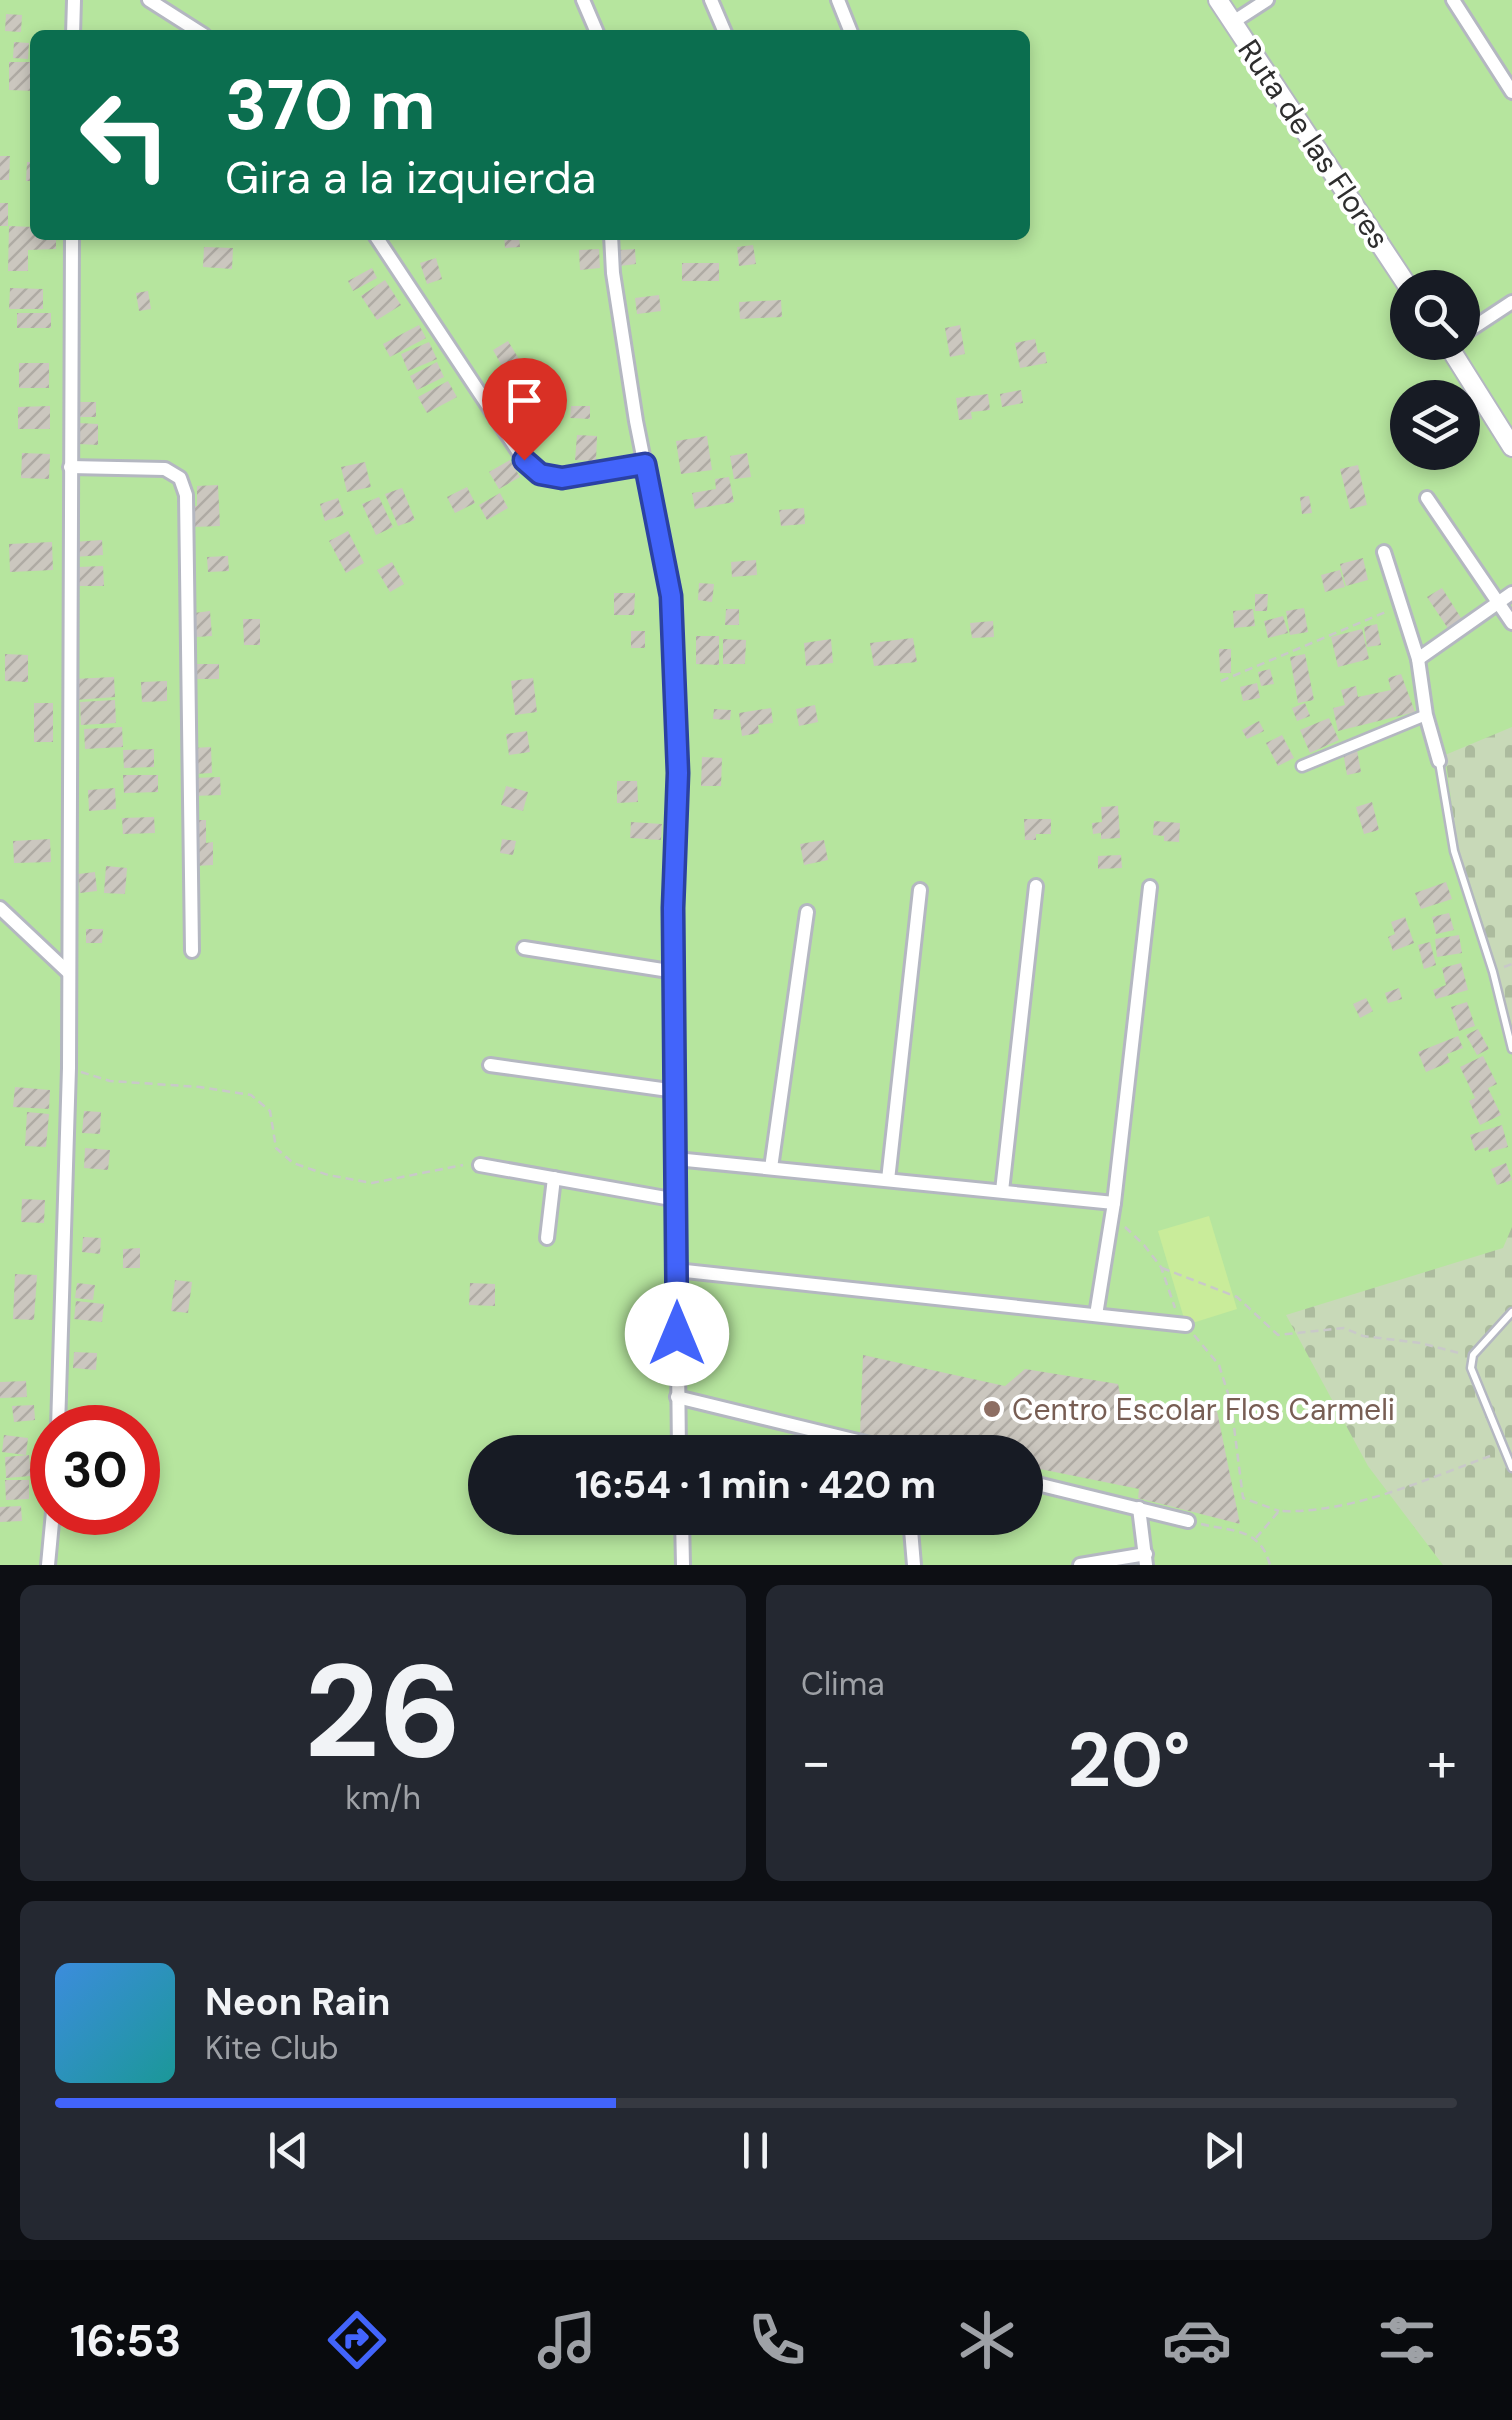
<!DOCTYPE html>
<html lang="es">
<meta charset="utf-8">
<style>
body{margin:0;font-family:"DM Sans",sans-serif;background:#242831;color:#f1f3f6;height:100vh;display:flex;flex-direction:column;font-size:38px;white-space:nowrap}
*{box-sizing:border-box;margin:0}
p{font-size:32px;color:#9ea1a6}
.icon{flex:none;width:55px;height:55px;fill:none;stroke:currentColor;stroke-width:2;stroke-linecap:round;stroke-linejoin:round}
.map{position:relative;height:1565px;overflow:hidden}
.side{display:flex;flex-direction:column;gap:20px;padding:20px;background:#0d0f14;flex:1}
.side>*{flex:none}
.banner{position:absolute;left:30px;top:30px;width:1000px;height:210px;border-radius:15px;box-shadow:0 5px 15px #0003;background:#0b6e4f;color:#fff;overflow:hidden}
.buttons{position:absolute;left:1390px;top:270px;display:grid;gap:20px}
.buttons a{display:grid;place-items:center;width:90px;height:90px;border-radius:50%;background:#171b24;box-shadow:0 5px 15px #0003;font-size:50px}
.speed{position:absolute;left:30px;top:1405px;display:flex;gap:20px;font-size:50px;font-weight:700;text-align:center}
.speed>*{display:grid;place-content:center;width:130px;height:130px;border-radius:50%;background:#171b24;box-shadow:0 5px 15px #0003;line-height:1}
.speed .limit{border:15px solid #d22;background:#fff;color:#111}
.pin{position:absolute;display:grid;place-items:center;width:85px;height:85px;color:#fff;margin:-102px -42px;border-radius:50% 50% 50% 0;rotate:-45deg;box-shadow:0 0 10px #0007}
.pin .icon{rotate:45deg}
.me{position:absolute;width:110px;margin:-55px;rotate:0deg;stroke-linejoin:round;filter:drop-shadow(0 0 8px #0008)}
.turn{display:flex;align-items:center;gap:35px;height:210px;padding:0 30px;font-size:45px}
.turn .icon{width:130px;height:130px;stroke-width:2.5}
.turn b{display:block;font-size:70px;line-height:85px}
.big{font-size:75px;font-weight:700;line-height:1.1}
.side .card{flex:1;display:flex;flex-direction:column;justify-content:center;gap:15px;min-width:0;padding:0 35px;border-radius:15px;background:#242831}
.side .dial{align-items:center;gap:0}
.dial b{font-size:130px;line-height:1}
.song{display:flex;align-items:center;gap:30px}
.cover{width:120px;height:120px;border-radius:15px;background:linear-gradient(135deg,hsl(210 70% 55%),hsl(180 70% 35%))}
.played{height:10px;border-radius:5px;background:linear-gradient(90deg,#4264fb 40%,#363941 40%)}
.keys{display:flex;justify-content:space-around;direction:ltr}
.heat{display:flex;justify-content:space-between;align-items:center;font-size:55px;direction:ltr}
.side .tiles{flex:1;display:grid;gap:20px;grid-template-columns:1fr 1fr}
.card:last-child{grid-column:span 2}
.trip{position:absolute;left:468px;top:1435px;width:575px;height:100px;border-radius:50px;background:#171b24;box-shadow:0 5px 15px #0003;font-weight:700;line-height:100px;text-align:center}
.dock{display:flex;height:160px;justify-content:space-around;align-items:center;background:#090b0e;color:#9ea1a6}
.dock .icon{width:70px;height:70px}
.dock .current{color:#4264fb}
.dock b{font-size:45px;color:#f1f3f6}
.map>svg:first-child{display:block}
.grass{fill:#b6e59e;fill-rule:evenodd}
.cemetery{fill:url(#cemetery-stones)}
.pitch{fill:#c9ec9a}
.building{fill:url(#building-hatch)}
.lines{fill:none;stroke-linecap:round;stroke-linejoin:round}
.service-casing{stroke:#b4b7c1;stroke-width:11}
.pedestrian-casing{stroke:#b4b7c1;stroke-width:15}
.minor-casing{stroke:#b4b7c1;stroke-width:18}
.secondary-casing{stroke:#b4b7c1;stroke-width:22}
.path{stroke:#c9c9c9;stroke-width:2.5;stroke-dasharray:8 5;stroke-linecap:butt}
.service{stroke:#fff;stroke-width:6}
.pedestrian{stroke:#fff;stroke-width:10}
.minor{stroke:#fff;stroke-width:12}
.secondary{stroke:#fff;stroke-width:18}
.route-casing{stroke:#2b41a3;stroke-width:25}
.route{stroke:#4264fb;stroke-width:18}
.education-dot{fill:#8d6e63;stroke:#fff;stroke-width:4}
.labels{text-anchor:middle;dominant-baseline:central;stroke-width:8;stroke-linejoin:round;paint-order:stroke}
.street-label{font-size:30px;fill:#2e2e2e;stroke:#fff}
.education-label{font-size:30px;fill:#785e54;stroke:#fff;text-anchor:start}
</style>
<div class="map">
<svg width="1512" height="1565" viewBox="0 0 1512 1565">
<defs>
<pattern id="cemetery-stones" width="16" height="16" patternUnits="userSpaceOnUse" patternTransform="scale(2.5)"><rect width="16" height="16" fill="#c8d9b8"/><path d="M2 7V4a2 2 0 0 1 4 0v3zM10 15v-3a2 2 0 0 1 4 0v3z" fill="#acbb9e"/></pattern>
<pattern id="building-hatch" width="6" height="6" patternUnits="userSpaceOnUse" patternTransform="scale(2.5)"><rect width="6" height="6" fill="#cbc7bf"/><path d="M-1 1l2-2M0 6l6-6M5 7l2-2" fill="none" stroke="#afaba4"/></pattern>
</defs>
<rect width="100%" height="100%" fill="#efe9e1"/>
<path class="grass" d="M0,0H1512V1565H0ZM35,35H1025V235H35ZM1408,288H1462V342H1408ZM1408,398H1462V452H1408ZM52,1428H138V1512H52ZM485,1452H1025V1518H485Z"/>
<g class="cemetery">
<path d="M1512,727V1026L1480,913L1458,849L1445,755Z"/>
<path d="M1512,1227V1565H1443L1368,1466L1286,1315L1503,1248Z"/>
</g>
<path class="pitch" d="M1209,1216L1237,1309L1186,1325L1158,1231Z"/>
<g class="building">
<path d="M6,14L22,15L21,32L5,31Z"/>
<path d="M14,42L29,43L28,59L13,58Z"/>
<path d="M9,62H35V91L9,90Z"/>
<path d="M0,156H10L9,180H0Z"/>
<path d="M27,162H35V181H26Z"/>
<rect x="0" y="203" width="8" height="23"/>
<path d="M9,226L35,227V235H56V249L28,250V271H8Z"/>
<path d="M504,235H519L520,247L505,248Z"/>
<path d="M753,245L756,264L739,266L737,247Z"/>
<path d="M204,247L233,248L232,269L203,267Z"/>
<path d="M599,249L600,268L580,270L579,250Z"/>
<path d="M635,249L636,264L620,266L619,250Z"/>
<path d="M436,258L442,279L427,284L420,263Z"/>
<rect x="682" y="263" width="37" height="18"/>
<path d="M372,268L377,278L353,291L348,281Z"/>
<path d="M385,280L401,305L377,320L361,296Z"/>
<path d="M10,288L43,289V309H9Z"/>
<path d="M148,291L151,309L139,311L136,293Z"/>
<path d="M659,295L661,311L637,314L635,298Z"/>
<path d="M781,300L782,317L740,319L739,302Z"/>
<rect x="17" y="313" width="34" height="15"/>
<path d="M419,325L426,338L390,357L383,344Z"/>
<path d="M960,325L965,354L950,357L945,328Z"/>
<path d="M1035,339L1038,353L1045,352L1047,363L1020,368L1015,343Z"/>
<path d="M508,341L519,359L503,368L493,350Z"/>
<path d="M429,342L437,359L408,371L401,354Z"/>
<path d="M437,362L444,377L417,390L410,376Z"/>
<rect x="19" y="363" width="30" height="25"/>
<path d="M448,381L457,397L427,413L418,397Z"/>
<path d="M1021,390L1023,403L1002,407L1000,394Z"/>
<path d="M988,394L990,410L971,412L972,419L959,420L956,398Z"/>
<rect x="79" y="402" width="17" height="15"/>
<path d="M50,406V429H18V407Z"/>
<path d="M571,406H590V419L570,418Z"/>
<path d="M79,423L98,424V445L78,444Z"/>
<path d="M577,435L597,436L596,461L575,460Z"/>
<path d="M707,436L712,470L681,474L676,441Z"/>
<path d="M22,453L50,454L49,479L21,478Z"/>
<path d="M747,453L751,477L734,479L730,456Z"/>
<path d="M510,460L520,477L499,489L489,472Z"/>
<path d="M365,462L371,487L347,492L341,467Z"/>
<path d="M1358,465L1367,505L1350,509L1340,469Z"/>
<path d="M729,477L734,502L695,509L692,493L716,489L715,479Z"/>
<path d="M218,485L220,526L193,527L191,506H197V486Z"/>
<path d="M467,487L475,503L455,513L447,497Z"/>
<path d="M402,488L415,520L398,526L385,494Z"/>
<path d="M500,493L508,508L487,520L479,505Z"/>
<path d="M1309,496L1312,513L1302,514L1300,497Z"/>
<path d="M379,497L393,527L376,535L362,504Z"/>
<path d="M338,498L344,515L325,521L320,504Z"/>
<path d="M804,508L805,524L781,526L779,510Z"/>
<path d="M348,531L364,563L346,573L329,541Z"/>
<path d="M102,540L103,555L74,557L73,542Z"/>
<path d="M52,542L53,570L10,572L9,544Z"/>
<path d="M228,556L229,571L208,572L207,557Z"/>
<path d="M1363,558L1368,580L1346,586L1340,564Z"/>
<path d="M756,560L757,575L732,577L731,562Z"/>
<path d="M392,562L404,584L390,592L377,570Z"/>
<path d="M103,566L104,586H79V567Z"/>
<path d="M1340,570L1345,587L1325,592L1321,575Z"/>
<path d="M699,583L714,584L712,602L698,600Z"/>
<path d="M1442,588L1463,621L1449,630L1427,597Z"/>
<path d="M614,593H635L634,615H614Z"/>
<path d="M1255,594H1268L1267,611H1255Z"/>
<path d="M1304,608L1308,632L1290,635L1286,611Z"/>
<path d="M726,609H739V625H725Z"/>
<path d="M1253,609L1255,626L1234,628L1233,611Z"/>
<path d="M210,611L212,636L196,637L194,613Z"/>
<path d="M1283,616L1288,633L1268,638L1264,621Z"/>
<path d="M243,619H260V645H244Z"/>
<path d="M993,621L994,637L972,638L970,623Z"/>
<path d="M1377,624L1381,645L1367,647L1364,627Z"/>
<path d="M1362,629L1369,659L1338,667L1331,637Z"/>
<rect x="631" y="631" width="14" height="17"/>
<path d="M696,636H719V665L696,664Z"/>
<path d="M913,638L917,662L874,666L870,643Z"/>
<path d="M723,639L746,640L745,664H723Z"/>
<path d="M831,639L833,663L806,666L804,643Z"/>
<path d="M1219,649H1231V673H1220Z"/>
<path d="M5,654L28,655V682L5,681Z"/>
<path d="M1305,654L1314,700L1298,703L1290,657Z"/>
<rect x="195" y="664" width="24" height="15"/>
<path d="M1270,669L1274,684L1261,686L1258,672Z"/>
<path d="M1401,674L1415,712L1338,731L1333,708L1345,705L1341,690L1356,686L1358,697L1391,690L1388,678Z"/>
<path d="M114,677L115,697L75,700L73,679Z"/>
<path d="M533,678L537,712L515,715L511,681Z"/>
<path d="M167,681V701L142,702L141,682Z"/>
<path d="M1257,683L1260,698L1243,701L1240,687Z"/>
<path d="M115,700L116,723L81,725L80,702Z"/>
<rect x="34" y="703" width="19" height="39"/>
<path d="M1305,703L1310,716L1297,721L1292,708Z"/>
<path d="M815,705L818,722L799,726L796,709Z"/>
<path d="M771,708L773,723L758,725L759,733L742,736L739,713Z"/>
<path d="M714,709L731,710L730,720L713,719Z"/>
<path d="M1329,718L1339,740L1310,753L1300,730Z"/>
<path d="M1259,721L1264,731L1247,739L1242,730Z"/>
<path d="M122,727L123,747L85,749L84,729Z"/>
<path d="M527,731L530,752L509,755L506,734Z"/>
<path d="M1282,735L1294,758L1278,766L1266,743Z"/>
<path d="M211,747L212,773L194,774L193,748Z"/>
<path d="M154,749V767L124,768L123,750Z"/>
<path d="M1357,750L1361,772L1347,775L1343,752Z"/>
<path d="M702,757L722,758L721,786H701Z"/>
<path d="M123,775H158V792L124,793Z"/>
<path d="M220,777L221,795L193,796L192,778Z"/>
<path d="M617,781H637L638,802L617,803Z"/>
<path d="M506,786L528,792L523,811L501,805Z"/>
<path d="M115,788L116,809L89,811L88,790Z"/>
<path d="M1372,802L1379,830L1364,834L1356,807Z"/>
<path d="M1118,806L1120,838L1101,839V833L1093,834L1092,823L1102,822L1101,807Z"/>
<path d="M154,817L155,833L123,834L122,818Z"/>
<path d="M1024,819H1051V834H1036V840H1025Z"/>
<path d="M192,820H206V843L213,842V865L196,866Z"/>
<path d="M1154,821L1180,823L1179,842L1164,841V836L1153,835Z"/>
<path d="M631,822L662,824L661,840L630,838Z"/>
<path d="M50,839L51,862L14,863L13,841Z"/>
<path d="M502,839L516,841L513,855L500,853Z"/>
<path d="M824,840L828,860L804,865L800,844Z"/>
<path d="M1121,855L1122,868L1098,869V856Z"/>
<path d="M106,866L127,868L125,894L104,893Z"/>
<path d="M95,872L97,891L80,893L78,874Z"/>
<path d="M1446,882L1452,899L1421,909L1415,893Z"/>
<path d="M1449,913L1454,930L1436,934L1432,917Z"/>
<path d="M1405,917L1414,943L1393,951L1388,937L1395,934L1391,922Z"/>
<path d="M86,929H103L102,943H86Z"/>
<path d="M1459,935L1462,953L1437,957L1435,939Z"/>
<path d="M1430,942L1436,965L1424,969L1418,945Z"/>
<path d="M1461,963L1468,990L1436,999L1433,990L1446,985L1442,968Z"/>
<path d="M1399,988L1402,999L1388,1003L1385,993Z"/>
<path d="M1366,998L1373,1011L1360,1018L1353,1004Z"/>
<path d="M1467,1002L1475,1026L1459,1031L1451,1007Z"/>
<path d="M1478,1029L1489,1049L1477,1055L1466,1035Z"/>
<path d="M1458,1036L1463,1048L1447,1054L1450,1062L1426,1072L1418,1052Z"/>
<path d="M1483,1056L1497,1084L1488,1088L1501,1115L1480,1125L1469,1101L1475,1098L1460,1067Z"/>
<path d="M15,1087L50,1090L49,1109L13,1107Z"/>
<path d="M84,1111L101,1112L100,1134L82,1133Z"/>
<path d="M27,1112L49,1114L46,1147L25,1146Z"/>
<path d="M1502,1125L1508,1147L1489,1152L1488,1147L1475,1151L1470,1135Z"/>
<path d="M85,1148L110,1150L108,1170L84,1168Z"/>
<path d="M1506,1163L1512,1180L1497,1185L1491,1169Z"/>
<path d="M22,1199L45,1200L44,1223L21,1222Z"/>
<path d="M83,1237L101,1238L100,1254L82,1252Z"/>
<path d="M140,1248V1268H123V1249Z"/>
<path d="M15,1274L37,1275L34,1320L13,1319Z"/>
<path d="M175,1280L192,1282L188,1313L171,1311Z"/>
<path d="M77,1283L95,1285L93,1300L75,1298Z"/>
<path d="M470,1283L495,1284V1306L469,1305Z"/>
<path d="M76,1301L104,1304L102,1322L74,1319Z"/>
<path d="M74,1352L97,1353L96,1370L73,1368Z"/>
<path d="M863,1355L1005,1386L1025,1369L1118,1384L1126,1421L1123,1400L1217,1411L1240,1524L1138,1498L1139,1489L1025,1466V1452H958L860,1433Z"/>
<path d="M26,1381L27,1397L0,1398V1382Z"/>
<path d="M34,1405L35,1420L14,1422L12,1406Z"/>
<path d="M4,1435L28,1438L26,1455L2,1452Z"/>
<path d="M29,1455L31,1476L6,1478L5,1457Z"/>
<path d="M5,1480H29V1499L6,1500Z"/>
<path d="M21,1506L22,1521L0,1522V1507Z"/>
</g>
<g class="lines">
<g class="service-casing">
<g id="service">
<path d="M1439,762L1454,851L1493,972L1512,1049"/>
<path d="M1512,1312L1473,1355L1471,1368L1512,1468"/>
</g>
</g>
<g class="pedestrian-casing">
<path id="pedestrian" d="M1302,766L1426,715"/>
</g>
<g class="minor-casing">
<g id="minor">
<path d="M149,0L204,35"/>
<path d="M583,0L598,35"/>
<path d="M711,0L726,35"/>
<path d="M838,0L852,35"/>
<path d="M1453,0L1512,92"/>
<path d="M1233,22L1267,0"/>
<path d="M73,35L74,0"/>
<path d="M375,235L524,460C560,490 602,473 645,465"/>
<path d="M611,235L613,273L636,421L671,596L678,773L673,909L679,1452"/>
<path d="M1462,335L1512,302"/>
<path d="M70,467L165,469L180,478L186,495L192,951"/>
<path d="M1427,498L1512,623"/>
<path d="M1384,552L1418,659L1426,715L1439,761"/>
<path d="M1418,659L1512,593"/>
<path d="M0,908L69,973"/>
<path d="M524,948L675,972"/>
<path d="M490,1065L676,1091"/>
<path d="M676,1159L1114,1203"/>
<path d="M480,1165L677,1200"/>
<path d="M771,1168L807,912"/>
<path d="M888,1180L920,890"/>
<path d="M1002,1191L1036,886"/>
<path d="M547,1238L554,1178"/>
<path d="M676,1270L1186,1325"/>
<path d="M1096,1315L1114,1203L1150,887"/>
<path d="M677,1397L903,1452"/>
<path d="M58,1428L69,1068L72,235"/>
<path d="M1025,1481L1188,1521"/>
<path d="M1139,1508L1146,1565"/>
<path d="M682,1518L683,1565"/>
<path d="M910,1518L914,1565"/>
<path d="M682,1527L735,1518"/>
<path d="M48,1565L53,1512"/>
<path d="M1080,1565L1146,1554"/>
</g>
</g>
<g class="secondary-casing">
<g id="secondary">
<path d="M1218,0L1409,288"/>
<path d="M1446,342L1512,447"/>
</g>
</g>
<g class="path">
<path d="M1221,681L1388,611"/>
<path d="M1504,967L1512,964"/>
<path d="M81,1072L110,1081L200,1087L251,1095L270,1111L276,1148L293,1163L328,1175L372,1183L463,1165"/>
<path d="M1125,1227L1144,1245L1161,1267L1175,1308"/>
<path d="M1162,1268L1237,1297L1278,1335L1344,1328L1363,1336L1420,1343L1459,1353"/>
<path d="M1194,1335L1219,1365L1231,1403L1243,1498L1279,1511"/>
<path d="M1201,1524C1234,1532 1260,1528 1270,1565"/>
<path d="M1256,1538L1279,1511C1351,1514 1426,1479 1493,1455"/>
</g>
<use href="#service" class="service"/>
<use href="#pedestrian" class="pedestrian"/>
<use href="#minor" class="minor"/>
<use href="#secondary" class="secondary"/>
</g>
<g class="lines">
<g class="route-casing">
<path id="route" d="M524,460L540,474L562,478L645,464L671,596L678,773L673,908L677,1334"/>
</g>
<use href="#route" class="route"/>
</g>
<circle class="education-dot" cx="992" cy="1409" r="10"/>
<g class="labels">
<g class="street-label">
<text transform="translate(1314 144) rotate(56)">Ruta de las Flores</text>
</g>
<g class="education-label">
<text x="1012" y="1409">Centro Escolar Flos Carmeli</text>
</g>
</g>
</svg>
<div class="buttons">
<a><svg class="icon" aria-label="search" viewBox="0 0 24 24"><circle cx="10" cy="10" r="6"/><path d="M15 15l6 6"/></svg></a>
<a><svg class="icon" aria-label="layers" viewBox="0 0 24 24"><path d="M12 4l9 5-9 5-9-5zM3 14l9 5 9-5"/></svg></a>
</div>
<div class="speed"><div class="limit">30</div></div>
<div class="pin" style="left:524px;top:460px;background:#d93025"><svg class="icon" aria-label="arrive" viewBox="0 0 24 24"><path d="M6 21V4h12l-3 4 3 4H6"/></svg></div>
<svg class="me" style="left:677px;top:1334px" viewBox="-20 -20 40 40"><circle r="19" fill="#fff"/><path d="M0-13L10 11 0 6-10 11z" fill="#4264fb"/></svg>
<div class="trip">16:54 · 1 min · 420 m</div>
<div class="banner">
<div class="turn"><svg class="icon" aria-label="left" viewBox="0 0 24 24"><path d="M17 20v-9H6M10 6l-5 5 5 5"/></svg><div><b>370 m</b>Gira a la izquierda</div></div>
</div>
</div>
<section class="side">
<div class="tiles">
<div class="card dial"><b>26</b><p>km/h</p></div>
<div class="card"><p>Clima</p>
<div class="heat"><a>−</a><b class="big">20°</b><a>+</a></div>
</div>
<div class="card">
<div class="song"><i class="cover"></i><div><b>Neon Rain</b><p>Kite Club</p></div></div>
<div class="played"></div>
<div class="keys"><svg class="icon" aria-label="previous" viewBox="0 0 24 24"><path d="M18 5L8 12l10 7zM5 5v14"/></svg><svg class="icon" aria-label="pause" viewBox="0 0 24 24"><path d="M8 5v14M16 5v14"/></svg><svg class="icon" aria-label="next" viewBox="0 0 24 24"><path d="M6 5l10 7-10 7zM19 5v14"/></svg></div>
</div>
</div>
</section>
<nav class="dock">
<b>16:53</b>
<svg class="icon current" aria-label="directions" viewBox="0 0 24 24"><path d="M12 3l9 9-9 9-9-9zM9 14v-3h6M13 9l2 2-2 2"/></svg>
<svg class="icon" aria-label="music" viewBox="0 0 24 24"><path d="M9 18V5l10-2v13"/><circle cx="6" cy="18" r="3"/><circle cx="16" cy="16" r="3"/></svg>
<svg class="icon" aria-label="phone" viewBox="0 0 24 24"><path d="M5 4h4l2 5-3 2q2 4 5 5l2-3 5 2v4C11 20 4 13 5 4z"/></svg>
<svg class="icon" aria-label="climate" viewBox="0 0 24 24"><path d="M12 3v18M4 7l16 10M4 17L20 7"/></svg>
<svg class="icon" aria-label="car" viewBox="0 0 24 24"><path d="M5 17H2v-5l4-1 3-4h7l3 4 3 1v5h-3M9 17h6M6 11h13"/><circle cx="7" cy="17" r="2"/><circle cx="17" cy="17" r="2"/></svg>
<svg class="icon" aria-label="filters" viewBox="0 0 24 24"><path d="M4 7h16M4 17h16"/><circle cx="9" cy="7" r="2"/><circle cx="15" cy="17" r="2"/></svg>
</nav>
